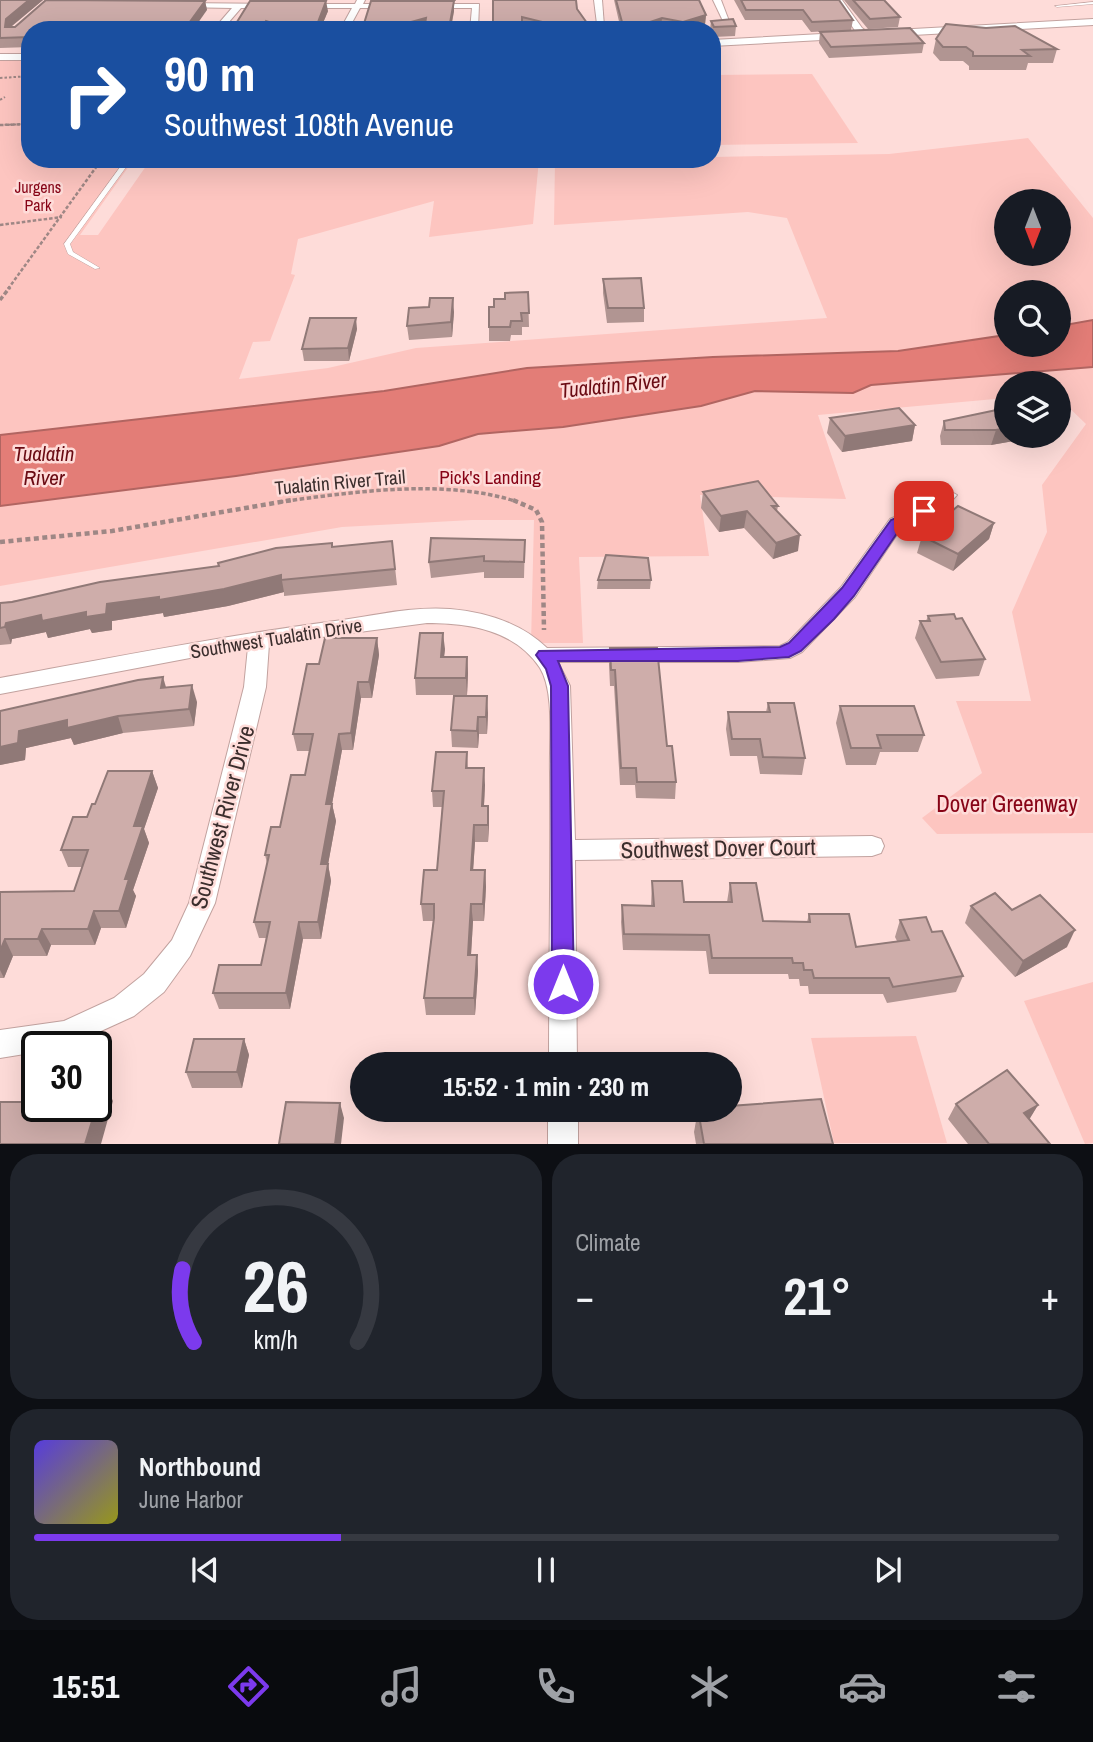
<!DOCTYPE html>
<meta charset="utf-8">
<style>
body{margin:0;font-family:"Archivo Narrow",sans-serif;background:#20242c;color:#f1f3f6;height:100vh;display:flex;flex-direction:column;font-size:26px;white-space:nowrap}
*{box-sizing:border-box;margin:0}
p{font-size:23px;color:#9ea1a6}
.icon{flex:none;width:38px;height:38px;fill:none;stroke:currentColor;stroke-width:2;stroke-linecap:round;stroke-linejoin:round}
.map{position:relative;height:1144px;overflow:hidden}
.side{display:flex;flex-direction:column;gap:10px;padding:10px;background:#0d0f14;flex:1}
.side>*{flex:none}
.banner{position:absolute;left:21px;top:21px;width:700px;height:147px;border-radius:28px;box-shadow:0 7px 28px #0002;background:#1a4fa0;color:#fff;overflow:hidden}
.needle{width:46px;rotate:180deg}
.tools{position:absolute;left:994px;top:189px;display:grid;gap:14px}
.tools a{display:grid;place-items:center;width:77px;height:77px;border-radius:50%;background:#171b24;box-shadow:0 7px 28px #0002;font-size:35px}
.speed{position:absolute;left:21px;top:1031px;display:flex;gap:14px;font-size:35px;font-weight:700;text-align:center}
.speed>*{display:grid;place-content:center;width:91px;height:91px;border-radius:50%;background:#171b24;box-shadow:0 7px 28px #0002;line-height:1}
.speed .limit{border:4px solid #111;border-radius:10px;background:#fff;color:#111}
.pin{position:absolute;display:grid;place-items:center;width:60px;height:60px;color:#fff;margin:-30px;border-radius:14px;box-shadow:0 4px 10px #0006}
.me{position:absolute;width:77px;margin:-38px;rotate:0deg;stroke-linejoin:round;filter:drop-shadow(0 0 5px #0008)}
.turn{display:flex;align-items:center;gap:24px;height:147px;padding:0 28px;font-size:32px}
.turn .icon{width:91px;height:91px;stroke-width:2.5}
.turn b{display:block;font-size:49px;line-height:60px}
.big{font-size:52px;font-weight:700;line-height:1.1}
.side .widget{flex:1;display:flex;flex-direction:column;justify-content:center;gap:10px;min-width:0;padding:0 24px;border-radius:28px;background:#20242c}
.side .dial{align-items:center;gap:0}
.dial svg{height:182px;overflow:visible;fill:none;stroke:#363941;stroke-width:7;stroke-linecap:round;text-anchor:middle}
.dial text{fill:#f1f3f6;stroke:none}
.song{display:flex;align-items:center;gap:21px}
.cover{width:84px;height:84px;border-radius:10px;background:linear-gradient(135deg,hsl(250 70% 55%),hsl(60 70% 35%))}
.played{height:7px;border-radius:4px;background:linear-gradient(90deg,#7c3aed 30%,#363941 30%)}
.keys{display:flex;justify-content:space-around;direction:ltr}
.heat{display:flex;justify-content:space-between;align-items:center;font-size:38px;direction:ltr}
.side .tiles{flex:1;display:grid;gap:10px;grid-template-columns:1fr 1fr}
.widget:last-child{grid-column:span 2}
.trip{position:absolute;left:350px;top:1052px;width:392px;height:70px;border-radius:35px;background:#171b24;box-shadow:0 7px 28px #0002;font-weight:700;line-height:70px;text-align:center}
.dock{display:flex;height:112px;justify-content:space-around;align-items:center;background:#090b0e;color:#9ea1a6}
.dock .icon{width:49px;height:49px}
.dock .on{color:#7c3aed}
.dock b{font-size:32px;color:#f1f3f6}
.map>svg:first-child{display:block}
.green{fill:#fdc5c0;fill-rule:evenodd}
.water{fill:#e37d77;stroke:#b16561;stroke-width:2}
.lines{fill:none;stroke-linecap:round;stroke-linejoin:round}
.service-casing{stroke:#c2a29f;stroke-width:1}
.minor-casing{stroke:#c2a29f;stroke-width:2}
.tertiary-casing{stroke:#c2a29f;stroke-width:2}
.path-far3{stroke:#9e8785;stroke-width:2;stroke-dasharray:2.5 2;stroke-linecap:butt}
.path-far2{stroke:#9e8785;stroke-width:2.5;stroke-dasharray:3.5 2;stroke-linecap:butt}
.path-far1{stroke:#9e8785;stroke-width:3.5;stroke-dasharray:4.5 2.5;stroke-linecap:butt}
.path{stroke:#9e8785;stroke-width:4.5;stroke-dasharray:5 3.5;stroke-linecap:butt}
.service{fill:#fff;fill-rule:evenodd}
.minor{fill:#fff;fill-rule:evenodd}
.tertiary{fill:#fff;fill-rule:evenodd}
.wall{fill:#b19592}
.shaded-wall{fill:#907977}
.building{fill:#ceadaa;stroke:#907977;stroke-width:2}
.route{fill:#7c3aed;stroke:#51269a;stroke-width:2}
.labels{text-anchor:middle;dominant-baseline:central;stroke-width:5;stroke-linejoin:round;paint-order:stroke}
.far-park-label{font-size:16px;fill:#870316;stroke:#fedcd9}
.park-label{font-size:19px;fill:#870316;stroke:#fedcd9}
.street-label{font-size:19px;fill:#3b2e2d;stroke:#fedcd9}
.water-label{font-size:21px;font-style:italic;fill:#6a0b13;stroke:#fedcd9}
.near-park-label{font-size:23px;fill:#870316;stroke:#fedcd9}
.near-street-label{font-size:23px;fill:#3b2e2d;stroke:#fedcd9}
</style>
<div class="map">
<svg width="1093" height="1144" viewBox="0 0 1093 1144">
<rect width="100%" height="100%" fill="#fedcd9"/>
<g class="green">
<path d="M0,60H30V159H134L80,235H98L151,159H539L533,224L429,237L434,201L298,239L291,274L295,275L270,341L253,342L239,379L328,368L416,348L827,318L787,218L748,212L554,225L555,160L712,159V157L889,154L1028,138L1093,218V320L1059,326V292H1006V335L898,351L713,357L527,368L384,391L0,435ZM1006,201H1059V254H1006Z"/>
<path d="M812,74L858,143L712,145V75Z"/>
<path d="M1093,367V833L937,834L922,818L982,773L956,701H1031L1012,612L1047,532L1042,485L1086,424L1059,398V383H1006V398L818,415L846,499L700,495L709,556L579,557L583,643H531L534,520H472L342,527L0,586V506L236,476L439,446L478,434L563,427L701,406L755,391L853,393L871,385Z"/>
<path d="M1093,982V1143L1085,1144L1024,1001Z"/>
<path d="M916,1036L947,1143H834L811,1038Z"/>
</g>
<path class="water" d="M1093,320V367L871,385L853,393L755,391L701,406L563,427L478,434L439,446L236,476L0,506V435L384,391L527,368L713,357L898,351L1006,335V345H1059V326Z"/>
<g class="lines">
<g class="service-casing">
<g id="service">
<path d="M1093,2V4L1057,7L1055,6Z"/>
<path d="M126,159H132L70,244L73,252L100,268L95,269L68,254L64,244Z"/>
</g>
</g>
<g class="minor-casing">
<g id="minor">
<path d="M172,0H180L179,3L272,4L276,6L272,8H241L222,30H213L232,8L178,7L171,5Z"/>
<path d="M357,0H365L363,4H394L398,6L394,8H360L348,30H340L352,8H302L298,6L302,4H355Z"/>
<path d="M594,0H602L604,26L597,24Z"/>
<path d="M713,0H721L729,21H723Z"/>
<path d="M834,0H842L862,28L868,32V36L856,32Z"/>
<path d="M428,4H479L478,30H470L472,8H425Z"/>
<path d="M948,490L957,495L944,509L902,527L855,597L802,652L790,658L738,662H558L570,686L575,840L872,836L881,839L884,846L881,853L872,856L575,860L577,1064H549C549,967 551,869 550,772C549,743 555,692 540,668C515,630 469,623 427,623L269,644L266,687L215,903L190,956L164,992L134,1016L68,1046H37V1052L0,1058V1030L64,1021L114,998L144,974L172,940L189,903L244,687L248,647L0,694V678C111,658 222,636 335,621C372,616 413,606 450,609C486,612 521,623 547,648L780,646L788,642L841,587L890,519L932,501L942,491Z"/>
<rect x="548" y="1110" width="30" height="34"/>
</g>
</g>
<g class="tertiary-casing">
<g id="tertiary">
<path d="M1093,19V25L712,46V40Z"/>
<rect x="0" y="54" width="30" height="6"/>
</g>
</g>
<g class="path-far3">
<path d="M0,78L30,76"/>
<path d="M0,100L5,97"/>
<path d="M0,125L30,124"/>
</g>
<g class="path-far2">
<path d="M0,125L30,124"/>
<path d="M0,225L62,217"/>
<path d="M8,289L102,159"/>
</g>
<g class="path-far1">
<path d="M0,300L10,287"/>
<path d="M279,502C353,492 446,478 518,502"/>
</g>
<g class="path">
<path d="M513,500L536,510L542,522L544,630"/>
<path d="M0,542L112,531L292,500"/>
</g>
<use href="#service" class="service"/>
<use href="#minor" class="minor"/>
<use href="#tertiary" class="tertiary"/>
</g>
<g class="wall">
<path d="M0,0H43L11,27H15L46,0H332H199L205,1L207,10L30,30V47L0,48Z"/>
<path d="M375,0H456V1H454V11L451,30H362Z"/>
<path d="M493,0L577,9L592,30H535L522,26Z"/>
<path d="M614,0H699L706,15L705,24L690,30H671L661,28L656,30H621Z"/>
<path d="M734,0H839L853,20L851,30L811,32L802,20H745Z"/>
<path d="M844,0H884L900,17L898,27L868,29Z"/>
<path d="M250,1L328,11L320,30H232Z"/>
<path d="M711,21L736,26L735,36L713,37L712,30H710Z"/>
<path d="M820,32L924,43L922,53L829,58L819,43Z"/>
<path d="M936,39L1057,49L1053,63H1028L1026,70H969V66L963,61H940L933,53Z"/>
<path d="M603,279L644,308V322L607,323L603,293Z"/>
<path d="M528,292L529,327H522V335H511L510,341H489V327L494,307L505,299Z"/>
<path d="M454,312L452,337L409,340L407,326Z"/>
<path d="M357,329L349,361H304L302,349Z"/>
<path d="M1006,408L1026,439L991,445H941L940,436L944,421Z"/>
<path d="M830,418L915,425L912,441L842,452L827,433Z"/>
<path d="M703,492L778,506L777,511L798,551L773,559L744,528L719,532L701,508Z"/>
<path d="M994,523L989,539L953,571L917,553L922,536Z"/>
<path d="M525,540L524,578H484V572L431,578L429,562Z"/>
<path d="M392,541L397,585L284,596V592L228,606L164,617L163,613L112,621V630L92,633L90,629L48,638L46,632L12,639L11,644L0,645V603L333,547Z"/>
<path d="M598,580H651L650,589H597Z"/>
<path d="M928,616L985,659L979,676L936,679L915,638L920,621H926Z"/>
<path d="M377,638L379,655L372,698H361L353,750H342L332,804L336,821L328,864L331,881L321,939H303L290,1009H219L213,993L261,965L266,938H259L254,922L267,863L265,855L280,827L305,775L310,751H297L293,734L319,664Z"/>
<path d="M610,648L667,746L676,782L675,799L636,798L635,785H620L614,686H610L609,665Z"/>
<path d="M445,649L444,657H467L468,673L467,695H416L415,678Z"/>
<path d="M166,688L197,702L194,726L123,733L74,745L71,738L26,748L25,760L0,765V711Z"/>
<path d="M768,703L805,758L802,775L760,774L757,756H730L726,729L728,712H766Z"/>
<path d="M840,706L924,735L918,752H880L876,765H846L836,723Z"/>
<path d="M488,713L487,734H479L478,748L452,747L451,730Z"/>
<path d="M467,752L468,768L485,785L484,806H488L489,823L488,842H475L473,870H485L486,887L484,921H473L471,955H477L478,971L475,1015H426L424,998L433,921H423L421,904L437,870L442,807H433L432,791Z"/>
<path d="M152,771L158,788L144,829L149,843L133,890L136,896L126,928H101L95,945H51L47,956H13L4,978H0V892L74,891L82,867H68L61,850L87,817L95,804Z"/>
<path d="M652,881L684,902H727L730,883L763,921L807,922L809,914L856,947L897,941L895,937L900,920L932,932L963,976L956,992L887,1003L883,994H809L808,986H800L799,979H789L788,974H709L706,951L623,950L621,922L622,905L651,906Z"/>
<path d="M971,906L1012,910L1067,947L1015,977L965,923Z"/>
<path d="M244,1039L249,1055L242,1088H192L186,1072Z"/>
<path d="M956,1104L1038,1105L1029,1119L1050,1144H968L948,1119Z"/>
<path d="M698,1110L833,1144H696L694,1132Z"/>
</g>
<g class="shaded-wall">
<path d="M29,0H43L8,29L5,27L6,19Z"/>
<path d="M205,1L207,10L193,30H184Z"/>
<path d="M326,1L328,11L320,30H315Z"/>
<path d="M454,1V11L450,30V23Z"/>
<path d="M706,15L705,24L690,30H683V22Z"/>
<path d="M426,18V28L421,30H382Z"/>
<path d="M662,18L661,28L656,30H638V26Z"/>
<path d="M266,21L267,30H263V27Z"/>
<path d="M453,298L454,312L452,337L451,322Z"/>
<path d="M356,318L357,329L349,361L348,348Z"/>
<path d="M915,425L912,441L842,452L845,436Z"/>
<path d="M1006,428V436H1028L1026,439L991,445L996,430Z"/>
<path d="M747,511L744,528L719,532L721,516Z"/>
<path d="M994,523L989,539L953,571L958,554Z"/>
<path d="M800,535L798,551L773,559L776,543Z"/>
<path d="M281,575L284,592L228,606L164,617L163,613L112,621V630L92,633L90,629L48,638L46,632L12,639L11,644L5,627L6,623L41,615Z"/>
<path d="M443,633L445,649L442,673L441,657Z"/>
<path d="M377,638L379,655L372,698L369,682Z"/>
<path d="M467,657L468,673L467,695L466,678Z"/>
<path d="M163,677L168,694L161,688Z"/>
<path d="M358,682L361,698L353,750L351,733Z"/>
<path d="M192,685L197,702L194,726L189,709Z"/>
<path d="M487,696L488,713L487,734L486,717Z"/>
<path d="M118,716L123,733L74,745L71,738L26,748L25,760L0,765V747L19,731L67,720Z"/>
<path d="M478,717L479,734L478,748L477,731Z"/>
<path d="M339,734L342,750L332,804L336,821L325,881L321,864L326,804Z"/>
<path d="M484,768L485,785L483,823L482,806Z"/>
<path d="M152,771L158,788L144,829L149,843L133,890L136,896L126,928L119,911L134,826Z"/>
<path d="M488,806L489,823L488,842Z"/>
<path d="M474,825L475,842L472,887L471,870Z"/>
<path d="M328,864L331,881L321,939L318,922Z"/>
<path d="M485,870L486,887L484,921L483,904Z"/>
<path d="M471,904L473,921L470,971L468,955Z"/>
<path d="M94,911L101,928L95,945L88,929Z"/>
<path d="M299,922L303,939L290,1009L286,993Z"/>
<path d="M42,929L51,945L47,956L38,939Z"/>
<path d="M1075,930L1067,947L1015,977L1023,961Z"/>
<path d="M5,939L13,956L4,978L0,970V951Z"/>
<path d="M477,955L478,971L475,1015L474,998Z"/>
<path d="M244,1039L249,1055L242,1088L237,1072Z"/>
<path d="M104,1082L113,1101L101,1144H85Z"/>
<path d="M340,1103L344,1118L341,1144H335Z"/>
<path d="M1038,1105L1029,1120L1024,1113Z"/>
</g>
<g class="building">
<path d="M0,0H29L6,19L5,27H15L46,0L205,1L184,30H30V37L0,38Z"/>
<path d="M493,0H576L577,9L592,30H575L522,17V30H493Z"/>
<path d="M616,0H699L706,15L683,22L662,18L638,26L622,22Z"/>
<path d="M741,0H839L853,20L812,22L803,10H746Z"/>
<path d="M853,0H884L900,17L870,19Z"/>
<path d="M250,1H326L315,30H292L266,21L263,27H257L256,30H232Z"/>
<path d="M371,1H454L450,23H444L443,30H424L426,18L382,30H362Z"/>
<path d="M733,19L736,26L714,27L711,21Z"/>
<path d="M946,24L986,28L1015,26L1057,49L1022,50L1030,56H973V52L966,47H943L936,39Z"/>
<path d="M910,28L924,43L831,47L820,32Z"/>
<path d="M641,278L644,308H608L603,279Z"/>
<path d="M528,292L529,313H521L522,321H511L510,327H489V307H494V299H505V293Z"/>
<path d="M430,298H453L451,322L407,326L409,308L429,307Z"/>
<path d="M310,318H356L348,348L302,349Z"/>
<path d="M899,408L915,425L845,436L830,418Z"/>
<path d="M1006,408V428L996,430H945L944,421Z"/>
<path d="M758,481L778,506H772L800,535L776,543L747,511L721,516L703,492Z"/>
<path d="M958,506L994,523L958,554L922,536Z"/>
<path d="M431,538L525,540L524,562L484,561V556L429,562Z"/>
<path d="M392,541L395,569L281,580V575L224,589L159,600V597L107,604L106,614L86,617V612L42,621L41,615L6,623L5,627L0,628V603L12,602L100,582L219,566L218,563L276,548L332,543V547Z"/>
<path d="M606,555L648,558L651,580H598Z"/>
<path d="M954,614L956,619L962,618L985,659L941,662L920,621H930L928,616Z"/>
<path d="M420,633H443L441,657H467L466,678H415Z"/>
<path d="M325,638H377L369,682H358L351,733L339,734L326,804H332L321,864H328L318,922H299L286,993H213L219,965H261L270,922H254L269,855H265L271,827H280L291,775H305L313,734H293L307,664H319Z"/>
<path d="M610,648H657L667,746H672L676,782H637L636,768H621L615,670H611Z"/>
<path d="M163,677L161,688L192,685L189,709L118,716L67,728V720L19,731L18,743L0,747V711L138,680Z"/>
<path d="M454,696H487L486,717H478L477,731L451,730Z"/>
<path d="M768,703H794L805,758L763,757L760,739H732L728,712H770Z"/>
<path d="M840,706H914L924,735H877L881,748H851Z"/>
<path d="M436,752H467L466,768H484L482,806H488V825H474L471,870H485L483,904H471L468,955H477L474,998H424L434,918V904H421L424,870H437L444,791H432Z"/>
<path d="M108,771H152L134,826H143L125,879H129L119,911H94L88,929H42L38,939H5L0,951V892L74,891L88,850H61L73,817H87L92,804H95Z"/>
<path d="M652,881H682L684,902H732L730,883H756L763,921L810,922L809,914H849L856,947L909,940L900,920L926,917L932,932L942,931L963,976L893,987L889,978H814L812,970H804L803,963H793L792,958H712L709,935L624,934L622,905L654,906Z"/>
<path d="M995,893L1012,910L1040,895L1075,930L1023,961L971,906Z"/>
<path d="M194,1039H244L237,1072H186Z"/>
<path d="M1007,1070L1038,1105L1024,1113L1050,1144H989L956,1104Z"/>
<path d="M96,1082H104L85,1144H0V1102H36L37,1099V1106H96Z"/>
<path d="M821,1099L833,1144H704L698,1110H730V1106Z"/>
<path d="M286,1102L340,1103L335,1144H279Z"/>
</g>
<path class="route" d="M924,506L929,507L931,511L929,514L902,526L854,596L834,619L801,651L789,657L738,661H558L568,686L574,984L571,991L563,994L555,991L552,984L551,686L546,669L536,655L539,651L780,647L789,643L842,588L891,520Z"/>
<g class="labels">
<g class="far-park-label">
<text x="38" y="187">Jurgens<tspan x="38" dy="18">Park</tspan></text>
</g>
<g class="park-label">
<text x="490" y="477">Pick's Landing</text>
</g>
<g class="street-label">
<text transform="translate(340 482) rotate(-5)">Tualatin River Trail</text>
<text transform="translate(276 638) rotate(-9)">Southwest Tualatin Drive</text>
</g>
<g class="water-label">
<text transform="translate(613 385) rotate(-6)">Tualatin River</text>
<text x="44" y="453">Tualatin<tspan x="44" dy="24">River</tspan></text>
</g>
<g class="near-park-label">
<text x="1007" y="803">Dover Greenway</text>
</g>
<g class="near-street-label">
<text transform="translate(222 817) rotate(-75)">Southwest River Drive</text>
<text transform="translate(718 848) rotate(-1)">Southwest Dover Court</text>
</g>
</g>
</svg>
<div class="tools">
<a><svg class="needle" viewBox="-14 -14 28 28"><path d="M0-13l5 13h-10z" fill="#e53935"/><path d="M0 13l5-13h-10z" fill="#9ea1a6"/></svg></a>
<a><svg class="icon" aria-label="search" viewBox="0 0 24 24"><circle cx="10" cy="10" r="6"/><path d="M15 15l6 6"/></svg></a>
<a><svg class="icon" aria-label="layers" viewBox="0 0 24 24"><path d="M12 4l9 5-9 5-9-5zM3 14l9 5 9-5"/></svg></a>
</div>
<div class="speed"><div class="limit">30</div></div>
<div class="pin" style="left:924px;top:511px;background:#d93025"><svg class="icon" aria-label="arrive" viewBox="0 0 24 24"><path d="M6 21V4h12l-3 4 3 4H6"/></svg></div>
<svg class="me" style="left:563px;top:984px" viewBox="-20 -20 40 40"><circle r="17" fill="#7c3aed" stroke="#fff" stroke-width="3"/><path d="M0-11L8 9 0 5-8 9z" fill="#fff"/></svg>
<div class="trip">15:52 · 1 min · 230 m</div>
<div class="banner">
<div class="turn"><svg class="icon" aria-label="right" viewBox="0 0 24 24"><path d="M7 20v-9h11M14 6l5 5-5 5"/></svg><div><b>90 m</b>Southwest 108th Avenue</div></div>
</div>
</div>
<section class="side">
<div class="tiles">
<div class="widget dial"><svg viewBox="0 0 100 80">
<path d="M14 69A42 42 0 1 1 86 69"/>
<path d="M14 69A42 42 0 0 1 9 37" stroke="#7c3aed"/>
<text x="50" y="56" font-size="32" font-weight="700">26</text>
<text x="50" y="72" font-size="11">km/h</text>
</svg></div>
<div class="widget"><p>Climate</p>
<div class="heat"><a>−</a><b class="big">21°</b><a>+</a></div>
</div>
<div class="widget">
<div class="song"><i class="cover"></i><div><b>Northbound</b><p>June Harbor</p></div></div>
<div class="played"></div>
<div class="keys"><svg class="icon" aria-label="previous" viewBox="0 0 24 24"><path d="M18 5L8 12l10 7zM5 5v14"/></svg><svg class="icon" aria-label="pause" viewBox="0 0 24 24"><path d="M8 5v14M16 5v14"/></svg><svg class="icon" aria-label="next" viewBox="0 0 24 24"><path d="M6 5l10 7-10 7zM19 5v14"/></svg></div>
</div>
</div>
</section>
<nav class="dock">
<b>15:51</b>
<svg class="icon on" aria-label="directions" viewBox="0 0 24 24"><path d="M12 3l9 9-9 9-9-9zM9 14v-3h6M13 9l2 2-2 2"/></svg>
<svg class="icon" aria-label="music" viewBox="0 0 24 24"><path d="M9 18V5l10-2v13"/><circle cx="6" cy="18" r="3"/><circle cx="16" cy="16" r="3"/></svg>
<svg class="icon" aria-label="phone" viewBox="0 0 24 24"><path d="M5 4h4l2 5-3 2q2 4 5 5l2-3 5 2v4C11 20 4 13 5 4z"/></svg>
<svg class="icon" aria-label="climate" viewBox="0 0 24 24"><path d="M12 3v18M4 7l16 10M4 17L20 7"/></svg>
<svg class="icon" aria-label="car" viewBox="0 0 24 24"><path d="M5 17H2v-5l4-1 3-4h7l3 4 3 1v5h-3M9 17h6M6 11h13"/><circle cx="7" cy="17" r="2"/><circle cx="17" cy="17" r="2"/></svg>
<svg class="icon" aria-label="filters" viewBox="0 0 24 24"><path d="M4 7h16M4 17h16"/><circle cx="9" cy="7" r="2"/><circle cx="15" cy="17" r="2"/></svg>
</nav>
